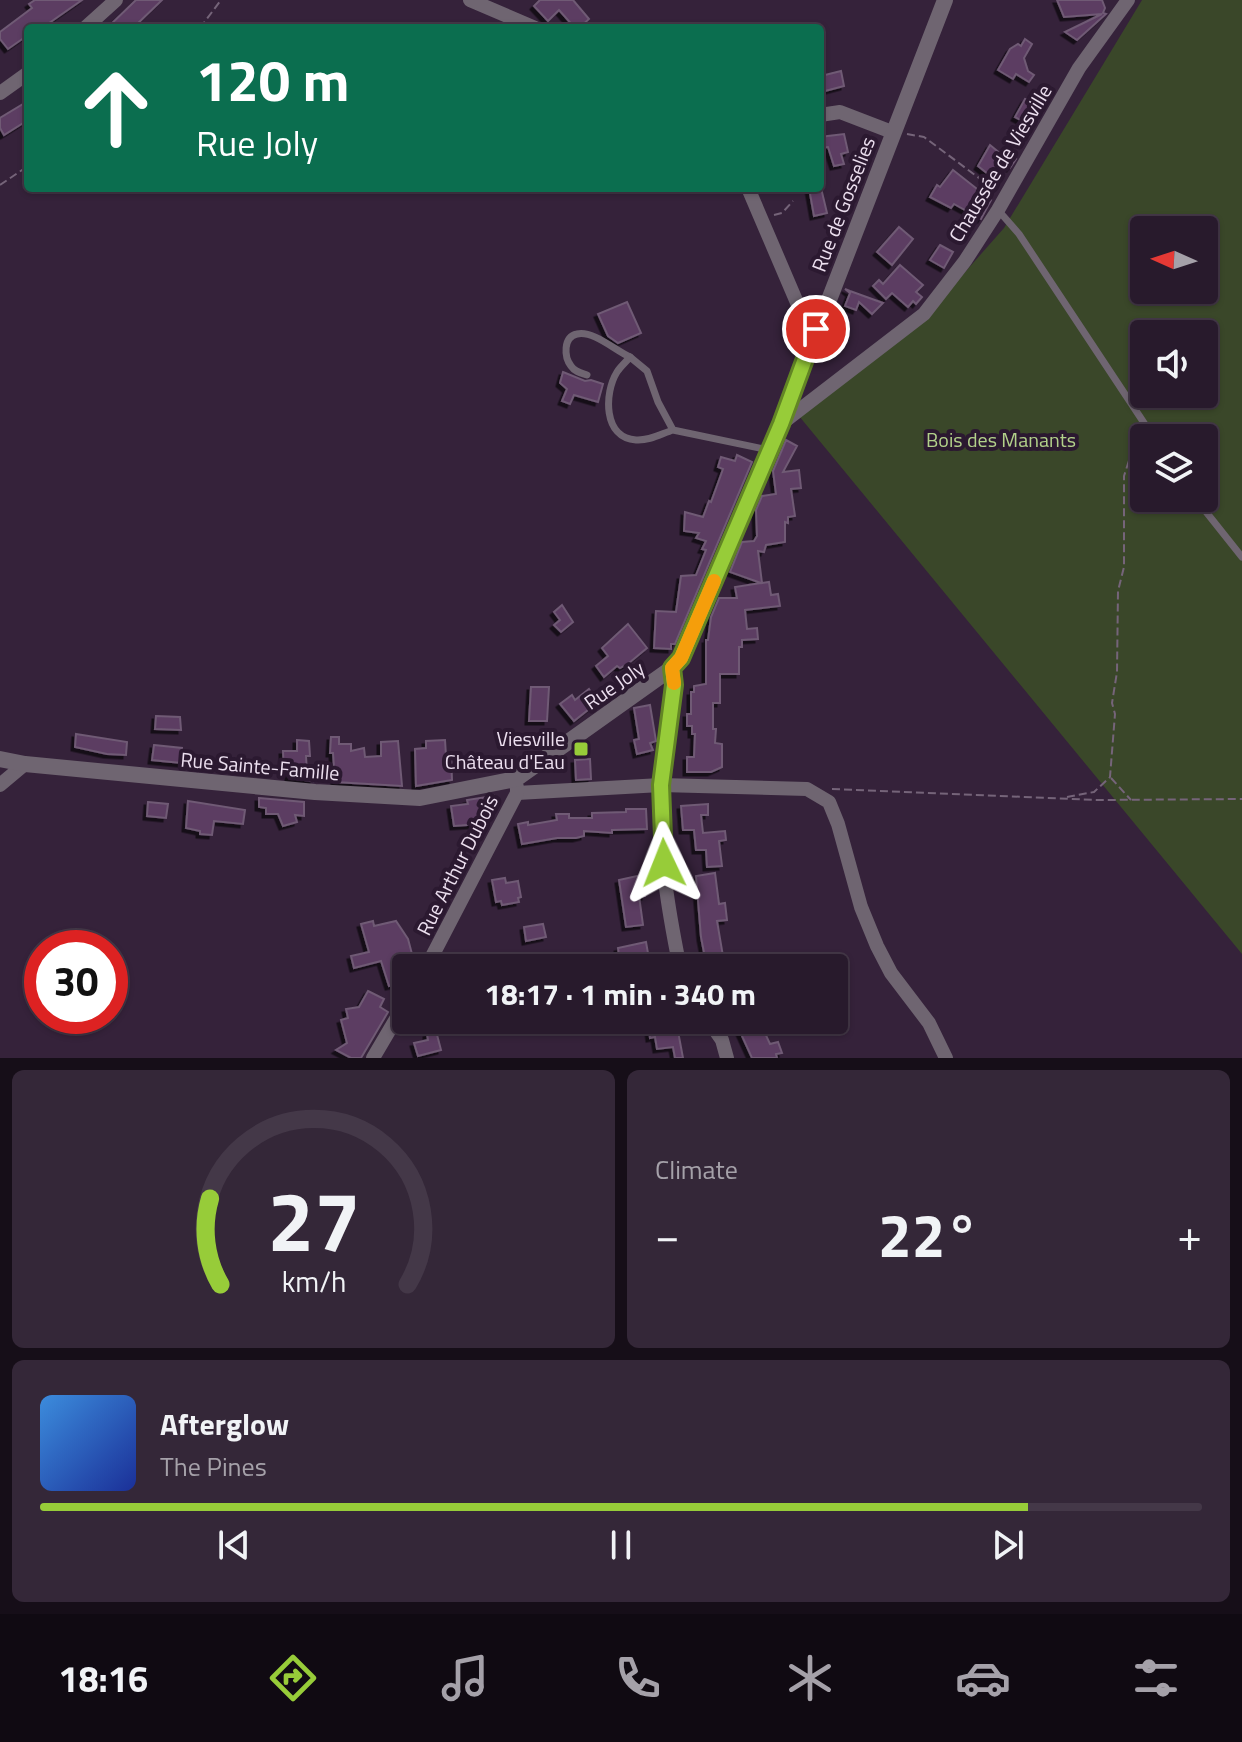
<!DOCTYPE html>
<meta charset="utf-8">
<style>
body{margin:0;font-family:"Titillium Web",sans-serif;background:#342738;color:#f1f3f6;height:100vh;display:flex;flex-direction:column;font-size:30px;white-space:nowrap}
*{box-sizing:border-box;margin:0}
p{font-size:26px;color:#a5a1a9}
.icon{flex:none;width:44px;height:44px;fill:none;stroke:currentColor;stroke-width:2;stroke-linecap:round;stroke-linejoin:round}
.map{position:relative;height:1058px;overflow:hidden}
.drawer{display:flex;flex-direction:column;gap:12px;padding:12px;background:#160e18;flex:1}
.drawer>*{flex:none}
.top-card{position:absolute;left:24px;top:24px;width:800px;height:168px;border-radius:8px;box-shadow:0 2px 6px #0004,0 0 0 2px #443848;background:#0b6e4f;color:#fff;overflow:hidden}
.needle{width:52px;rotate:273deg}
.tools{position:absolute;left:1130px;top:216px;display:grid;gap:16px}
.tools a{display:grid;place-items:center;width:88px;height:88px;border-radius:8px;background:#281a2c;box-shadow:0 2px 6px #0004,0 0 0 2px #443848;font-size:40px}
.speed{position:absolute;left:24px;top:930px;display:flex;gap:16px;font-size:40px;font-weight:700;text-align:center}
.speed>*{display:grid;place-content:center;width:104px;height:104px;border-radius:50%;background:#281a2c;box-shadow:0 2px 6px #0004,0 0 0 2px #443848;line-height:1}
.speed .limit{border:12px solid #d22;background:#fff;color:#111}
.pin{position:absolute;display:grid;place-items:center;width:68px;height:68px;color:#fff;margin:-34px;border:4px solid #fff;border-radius:50%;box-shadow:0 2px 8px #0007}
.me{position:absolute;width:88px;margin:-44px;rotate:358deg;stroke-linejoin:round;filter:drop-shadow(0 0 6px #0008)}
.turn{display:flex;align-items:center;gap:28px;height:168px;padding:0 40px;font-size:36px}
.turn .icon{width:104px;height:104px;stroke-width:2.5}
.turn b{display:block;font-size:56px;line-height:68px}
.big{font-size:60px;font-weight:700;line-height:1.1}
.drawer .card{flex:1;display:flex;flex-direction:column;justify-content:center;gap:12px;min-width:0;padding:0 28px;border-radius:12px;background:#342738}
.drawer .dial{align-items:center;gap:0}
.dial svg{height:208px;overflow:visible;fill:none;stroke:#443848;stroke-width:7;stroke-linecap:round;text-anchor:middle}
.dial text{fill:#f1f3f6;stroke:none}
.song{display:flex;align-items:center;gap:24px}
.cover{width:96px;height:96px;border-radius:12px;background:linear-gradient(135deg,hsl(210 70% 55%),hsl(230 70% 35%))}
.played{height:8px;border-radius:4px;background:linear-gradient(90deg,#97cc39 85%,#443848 85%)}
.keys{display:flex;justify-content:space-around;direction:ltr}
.heat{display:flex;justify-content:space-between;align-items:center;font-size:44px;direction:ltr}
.drawer .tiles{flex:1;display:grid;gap:12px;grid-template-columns:1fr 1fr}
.card:last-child{grid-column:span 2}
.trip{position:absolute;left:392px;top:954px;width:456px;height:80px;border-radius:8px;background:#281a2c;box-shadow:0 2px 6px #0004,0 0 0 2px #443848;font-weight:700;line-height:80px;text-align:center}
.tab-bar{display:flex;height:128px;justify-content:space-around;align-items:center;background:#100a12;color:#a5a1a9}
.tab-bar .icon{width:56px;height:56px}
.tab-bar .active{color:#97cc39}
.tab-bar b{font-size:36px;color:#f1f3f6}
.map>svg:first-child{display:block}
.green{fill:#3a4729;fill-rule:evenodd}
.building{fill:#5b3d62;stroke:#6f5a74;stroke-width:2;filter:url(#shadow)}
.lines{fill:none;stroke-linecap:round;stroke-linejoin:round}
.path{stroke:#756479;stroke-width:2;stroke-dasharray:8 4;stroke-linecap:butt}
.service{stroke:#6f6571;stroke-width:7}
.minor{stroke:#6f6571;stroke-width:14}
.tertiary{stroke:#6f6571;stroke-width:16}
.route-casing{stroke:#628525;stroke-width:20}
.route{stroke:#97cc39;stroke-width:14}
.slow{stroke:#f59e0b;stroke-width:14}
.poi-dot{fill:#97cc39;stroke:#2b1930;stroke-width:3}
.labels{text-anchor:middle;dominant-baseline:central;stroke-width:8;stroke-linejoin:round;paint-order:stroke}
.street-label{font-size:20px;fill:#ecdfef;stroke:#2b1930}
.park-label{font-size:20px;fill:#b2d18a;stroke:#2b1930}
.poi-label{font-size:20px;fill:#ecdfef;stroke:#2b1930;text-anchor:end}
</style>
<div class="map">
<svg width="1242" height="1058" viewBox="0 0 1242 1058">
<defs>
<filter id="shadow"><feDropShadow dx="-3.5" dy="3.5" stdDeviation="0" flood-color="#0009"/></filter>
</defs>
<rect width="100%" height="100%" fill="#35223a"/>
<path class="green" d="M1142,0H1242V954L799,416L921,322L1004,228ZM1144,230H1204V290H1144ZM1144,334H1204V394H1144ZM1144,438H1204V498H1144Z"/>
<g class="building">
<path d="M35,0H82L42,28H28V35L8,49L0,39V32L32,8L29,4Z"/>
<path d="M136,0H162L133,28H107Z"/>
<path d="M540,0H573L589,19L579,28H575L559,10L548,21L534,6Z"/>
<path d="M1057,0H1102L1105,8L1103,13L1106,14L1077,40L1065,32L1102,14L1064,17Z"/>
<path d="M1025,39L1032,44L1024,58L1028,71L1034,75L1029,82L1016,74L1013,79L998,70L1010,49L1018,44L1021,46Z"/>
<path d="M841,71L844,86L825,91L821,76Z"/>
<path d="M1025,99L1036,105L1026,123L1015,117Z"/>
<path d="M28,101V120L4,135L0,128V118Z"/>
<path d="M844,134L848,152L841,154L844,164L834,166L828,147L820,148V137Z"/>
<path d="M990,145L1001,154L1003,151L1016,159L1010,168L1003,164L993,178L978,166Z"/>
<path d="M953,170L991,200L981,219L954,204L951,208L930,197L937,185L940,187Z"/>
<path d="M809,188H821L827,213L814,216Z"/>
<path d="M899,227L913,239L892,265L877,252Z"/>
<path d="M940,245L953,252L944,268L930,260Z"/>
<path d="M900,265L923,285L916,292L922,297L916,304L913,301L908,307L892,293L886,299L873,286L879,280L883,284Z"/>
<path d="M845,289L850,291L883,303L872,314L859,302L856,310L845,306L850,293Z"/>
<path d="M627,302L641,333L618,343L608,336L598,314Z"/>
<path d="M563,372L585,381L591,380L603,384L598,402L574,395L570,404L562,401L567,389L560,383Z"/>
<path d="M786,440L797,446L783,472L799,470L801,488L791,489L795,516L788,517V523L785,522V542L766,545L764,552L758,551L762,583L769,582L771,595L778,594L780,606L745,610L747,629L757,628L758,639L742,640V647H739V674H720V703H713V729H716L715,743L722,744V767L711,772H687V757H694L695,734H692V726H687V714H691V692H694V686L706,684V640H708L711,617L719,598H737L735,587L761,583L730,572L742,542L754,541L757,536L756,510L762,496L776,494L773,471Z"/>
<path d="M737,455L752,462L675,644H671V649L654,648L656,611L676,612L681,576L696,575L706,550L702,549L706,541L696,538L699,533L684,531L685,512L703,517L709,501L711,502L723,469L718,467L721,457L735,461Z"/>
<path d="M562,605L573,622L561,632L554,625L560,620L554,612Z"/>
<path d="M628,624L647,648L629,663L620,668L617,666L604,677L596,666L608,656L602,648Z"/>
<path d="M531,687H549L547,721H529Z"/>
<path d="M589,689L598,702L574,721L560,704L572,695L575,700Z"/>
<path d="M650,705L656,741L650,743L653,750L637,754L634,740L639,739L634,708Z"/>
<path d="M156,716L180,717L181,730L155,729Z"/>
<path d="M76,734L127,742L126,755L107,754L75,747Z"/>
<path d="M331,737H339V744H351V751L364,748L365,757L381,756V742L398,741L402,786L335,782L333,753H330Z"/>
<path d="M297,740L309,741L310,756H306L307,773H312L313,781L289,778V774H284L283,751H297Z"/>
<path d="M445,740L446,756L451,755L452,780L416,786L415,749L426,748V741Z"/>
<path d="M154,745L182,748L181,763L152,760Z"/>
<path d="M590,759L591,779L576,780L575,760Z"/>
<path d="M494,796L495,811L480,812L481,824L454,826L451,806L468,804L467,800Z"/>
<path d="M259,798L304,802V816L295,815L297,822L283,826L278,814H266V808L259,807Z"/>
<path d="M188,801L245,810L243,824L214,821L212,835L200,834V831L186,828Z"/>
<path d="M148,802L168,804L166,818L147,816Z"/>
<path d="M708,804V815H701L703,833L725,831L726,840L719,841L722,866L707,867L706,850H696L694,830H683L681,806Z"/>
<path d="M626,809H646L647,829L612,830V833L584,831V836L576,838H557L522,844L518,824L528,822V825L557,820L556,814H569V818H592V813L626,812Z"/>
<path d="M715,873L719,904L725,903L727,920L717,921L725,968H707L701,937L696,876Z"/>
<path d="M642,875L645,896H639L643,925L626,927L619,880Z"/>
<path d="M505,878L506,883L518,881L521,897L518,898L519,902L502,905L501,901L496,902L492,880Z"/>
<path d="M373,921L374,926L396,921L408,939L412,954L405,956L408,968L395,972L398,984L389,986L381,961L354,968L351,956L369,952L361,924Z"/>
<path d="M543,924L546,937L526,941L524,927Z"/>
<path d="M646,942L649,959L620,963L618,948Z"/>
<path d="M368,991L384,999L380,1007L388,1012L361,1058H351L336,1050L347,1043L341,1020L348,1018L346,1009L359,1007Z"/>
<path d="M648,1020H667L668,1026H677L683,1058H675L673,1047L657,1049L655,1037L650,1038Z"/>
<path d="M749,1020H759L770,1044L778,1042L782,1053L776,1054L777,1058H752L737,1025Z"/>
<path d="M436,1031L441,1050L418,1056L414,1043L428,1040L427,1034Z"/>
</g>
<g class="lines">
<g class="path">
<path d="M200,28L221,0"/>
<path d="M907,134L924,137L995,190"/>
<path d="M0,185L28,166"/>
<path d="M774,215L782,213L793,201"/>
<path d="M1111,778L1131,800"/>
<path d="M832,789L1098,800L1242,799"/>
<path d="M1067,797L1094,792L1110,777L1115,714L1112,703L1117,672L1118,591L1124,567V476L1138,433"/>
</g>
<g class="service">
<path d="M998,210L1019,234L1154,438"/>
<path d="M587,375C581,373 575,372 571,366C564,357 563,337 577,334C593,330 616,351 630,357"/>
<path d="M673,430C661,434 649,441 636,440C603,438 604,393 617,372C620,367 626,362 630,357L647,371L658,402L673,430L769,450"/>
<path d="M1195,498L1242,557"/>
</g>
<g class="minor">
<path d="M470,0L535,28"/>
<path d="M85,28L116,0"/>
<path d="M0,93L28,73"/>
<path d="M820,115L840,112L892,132"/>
<path d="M748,188L801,312L816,329"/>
<path d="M781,424L924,314L965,261L998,210L1079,68L1128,0"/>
<path d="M672,668C676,707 663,746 661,784C657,844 668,909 680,968"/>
<path d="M0,785L25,764"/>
<path d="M517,793L661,785L807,789L829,802L838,824L861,907L877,946L891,973L929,1023L946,1058"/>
<path d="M426,968L517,793V787"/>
<path d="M708,1020L722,1040L727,1058"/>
<path d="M373,1058L406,1002"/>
</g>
<path class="tertiary" d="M0,759L25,764L315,792L420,798L516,779L672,668L681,658L781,424L945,0"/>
</g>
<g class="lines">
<g class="route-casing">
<path id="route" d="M664,863L661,785L674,685L672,668L681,658L781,424L816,329"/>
</g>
<use href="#route" class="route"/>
<path class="slow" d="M674,683L672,668L681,658L714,581"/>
</g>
<rect class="poi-dot" x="573" y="741" width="16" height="16" rx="4"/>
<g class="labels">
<g class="street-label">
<text transform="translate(1000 163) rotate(-59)">Chaussée de Viesville</text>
<text transform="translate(843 204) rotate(-69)">Rue de Gosselies</text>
<text transform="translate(614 685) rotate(-35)">Rue Joly</text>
<text transform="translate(260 766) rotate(5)">Rue Sainte-Famille</text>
<text transform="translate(457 865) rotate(-63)">Rue Arthur Dubois</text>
</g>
<g class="park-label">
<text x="1001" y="439">Bois des Manants</text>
</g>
<g class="poi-label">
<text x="565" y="738">Viesville<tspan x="565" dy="23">Château d'Eau</tspan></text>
</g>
</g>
</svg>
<div class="tools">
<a><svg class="needle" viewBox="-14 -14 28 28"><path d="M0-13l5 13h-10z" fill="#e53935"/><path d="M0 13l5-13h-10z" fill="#a5a1a9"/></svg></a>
<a><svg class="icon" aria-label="sound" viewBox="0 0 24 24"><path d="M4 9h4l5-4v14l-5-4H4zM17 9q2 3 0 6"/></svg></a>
<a><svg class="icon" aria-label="layers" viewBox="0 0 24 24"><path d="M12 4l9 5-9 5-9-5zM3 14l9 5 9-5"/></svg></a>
</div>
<div class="speed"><div class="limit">30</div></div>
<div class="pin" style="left:816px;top:329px;background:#d93025"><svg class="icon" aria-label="arrive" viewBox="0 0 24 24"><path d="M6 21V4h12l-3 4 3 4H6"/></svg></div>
<svg class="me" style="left:664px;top:863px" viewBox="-20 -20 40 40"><path d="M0-17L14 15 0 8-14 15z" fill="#97cc39" stroke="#fff" stroke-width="4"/></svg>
<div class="trip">18:17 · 1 min · 340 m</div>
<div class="top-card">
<div class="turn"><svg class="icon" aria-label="ahead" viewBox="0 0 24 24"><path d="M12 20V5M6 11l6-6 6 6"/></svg><div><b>120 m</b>Rue Joly</div></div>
</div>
</div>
<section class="drawer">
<div class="tiles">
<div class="card dial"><svg viewBox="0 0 100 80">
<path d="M14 69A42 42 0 1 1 86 69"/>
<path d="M14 69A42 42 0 0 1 10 36" stroke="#97cc39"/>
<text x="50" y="56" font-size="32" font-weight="700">27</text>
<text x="50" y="72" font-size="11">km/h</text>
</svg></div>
<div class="card"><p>Climate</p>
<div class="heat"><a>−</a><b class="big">22°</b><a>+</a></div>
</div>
<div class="card">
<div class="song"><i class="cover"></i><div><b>Afterglow</b><p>The Pines</p></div></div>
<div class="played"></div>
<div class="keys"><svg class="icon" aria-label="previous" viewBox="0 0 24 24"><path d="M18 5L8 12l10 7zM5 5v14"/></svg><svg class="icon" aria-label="pause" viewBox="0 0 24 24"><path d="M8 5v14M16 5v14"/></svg><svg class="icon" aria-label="next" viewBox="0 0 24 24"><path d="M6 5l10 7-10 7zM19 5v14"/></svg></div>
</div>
</div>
</section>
<nav class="tab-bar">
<b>18:16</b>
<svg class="icon active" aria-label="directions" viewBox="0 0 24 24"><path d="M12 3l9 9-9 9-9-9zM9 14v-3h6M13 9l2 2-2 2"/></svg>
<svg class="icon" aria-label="music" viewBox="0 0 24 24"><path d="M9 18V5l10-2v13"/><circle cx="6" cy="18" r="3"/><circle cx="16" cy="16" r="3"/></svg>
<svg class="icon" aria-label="phone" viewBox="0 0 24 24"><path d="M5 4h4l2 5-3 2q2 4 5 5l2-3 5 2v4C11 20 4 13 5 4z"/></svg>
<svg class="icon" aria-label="climate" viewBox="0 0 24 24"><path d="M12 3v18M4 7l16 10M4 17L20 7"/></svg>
<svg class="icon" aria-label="car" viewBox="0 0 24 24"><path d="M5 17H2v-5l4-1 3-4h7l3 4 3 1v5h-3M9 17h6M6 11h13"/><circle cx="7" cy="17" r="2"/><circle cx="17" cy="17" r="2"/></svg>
<svg class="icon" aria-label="filters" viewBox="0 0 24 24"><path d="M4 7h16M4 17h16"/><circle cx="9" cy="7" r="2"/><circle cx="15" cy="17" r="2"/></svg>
</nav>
